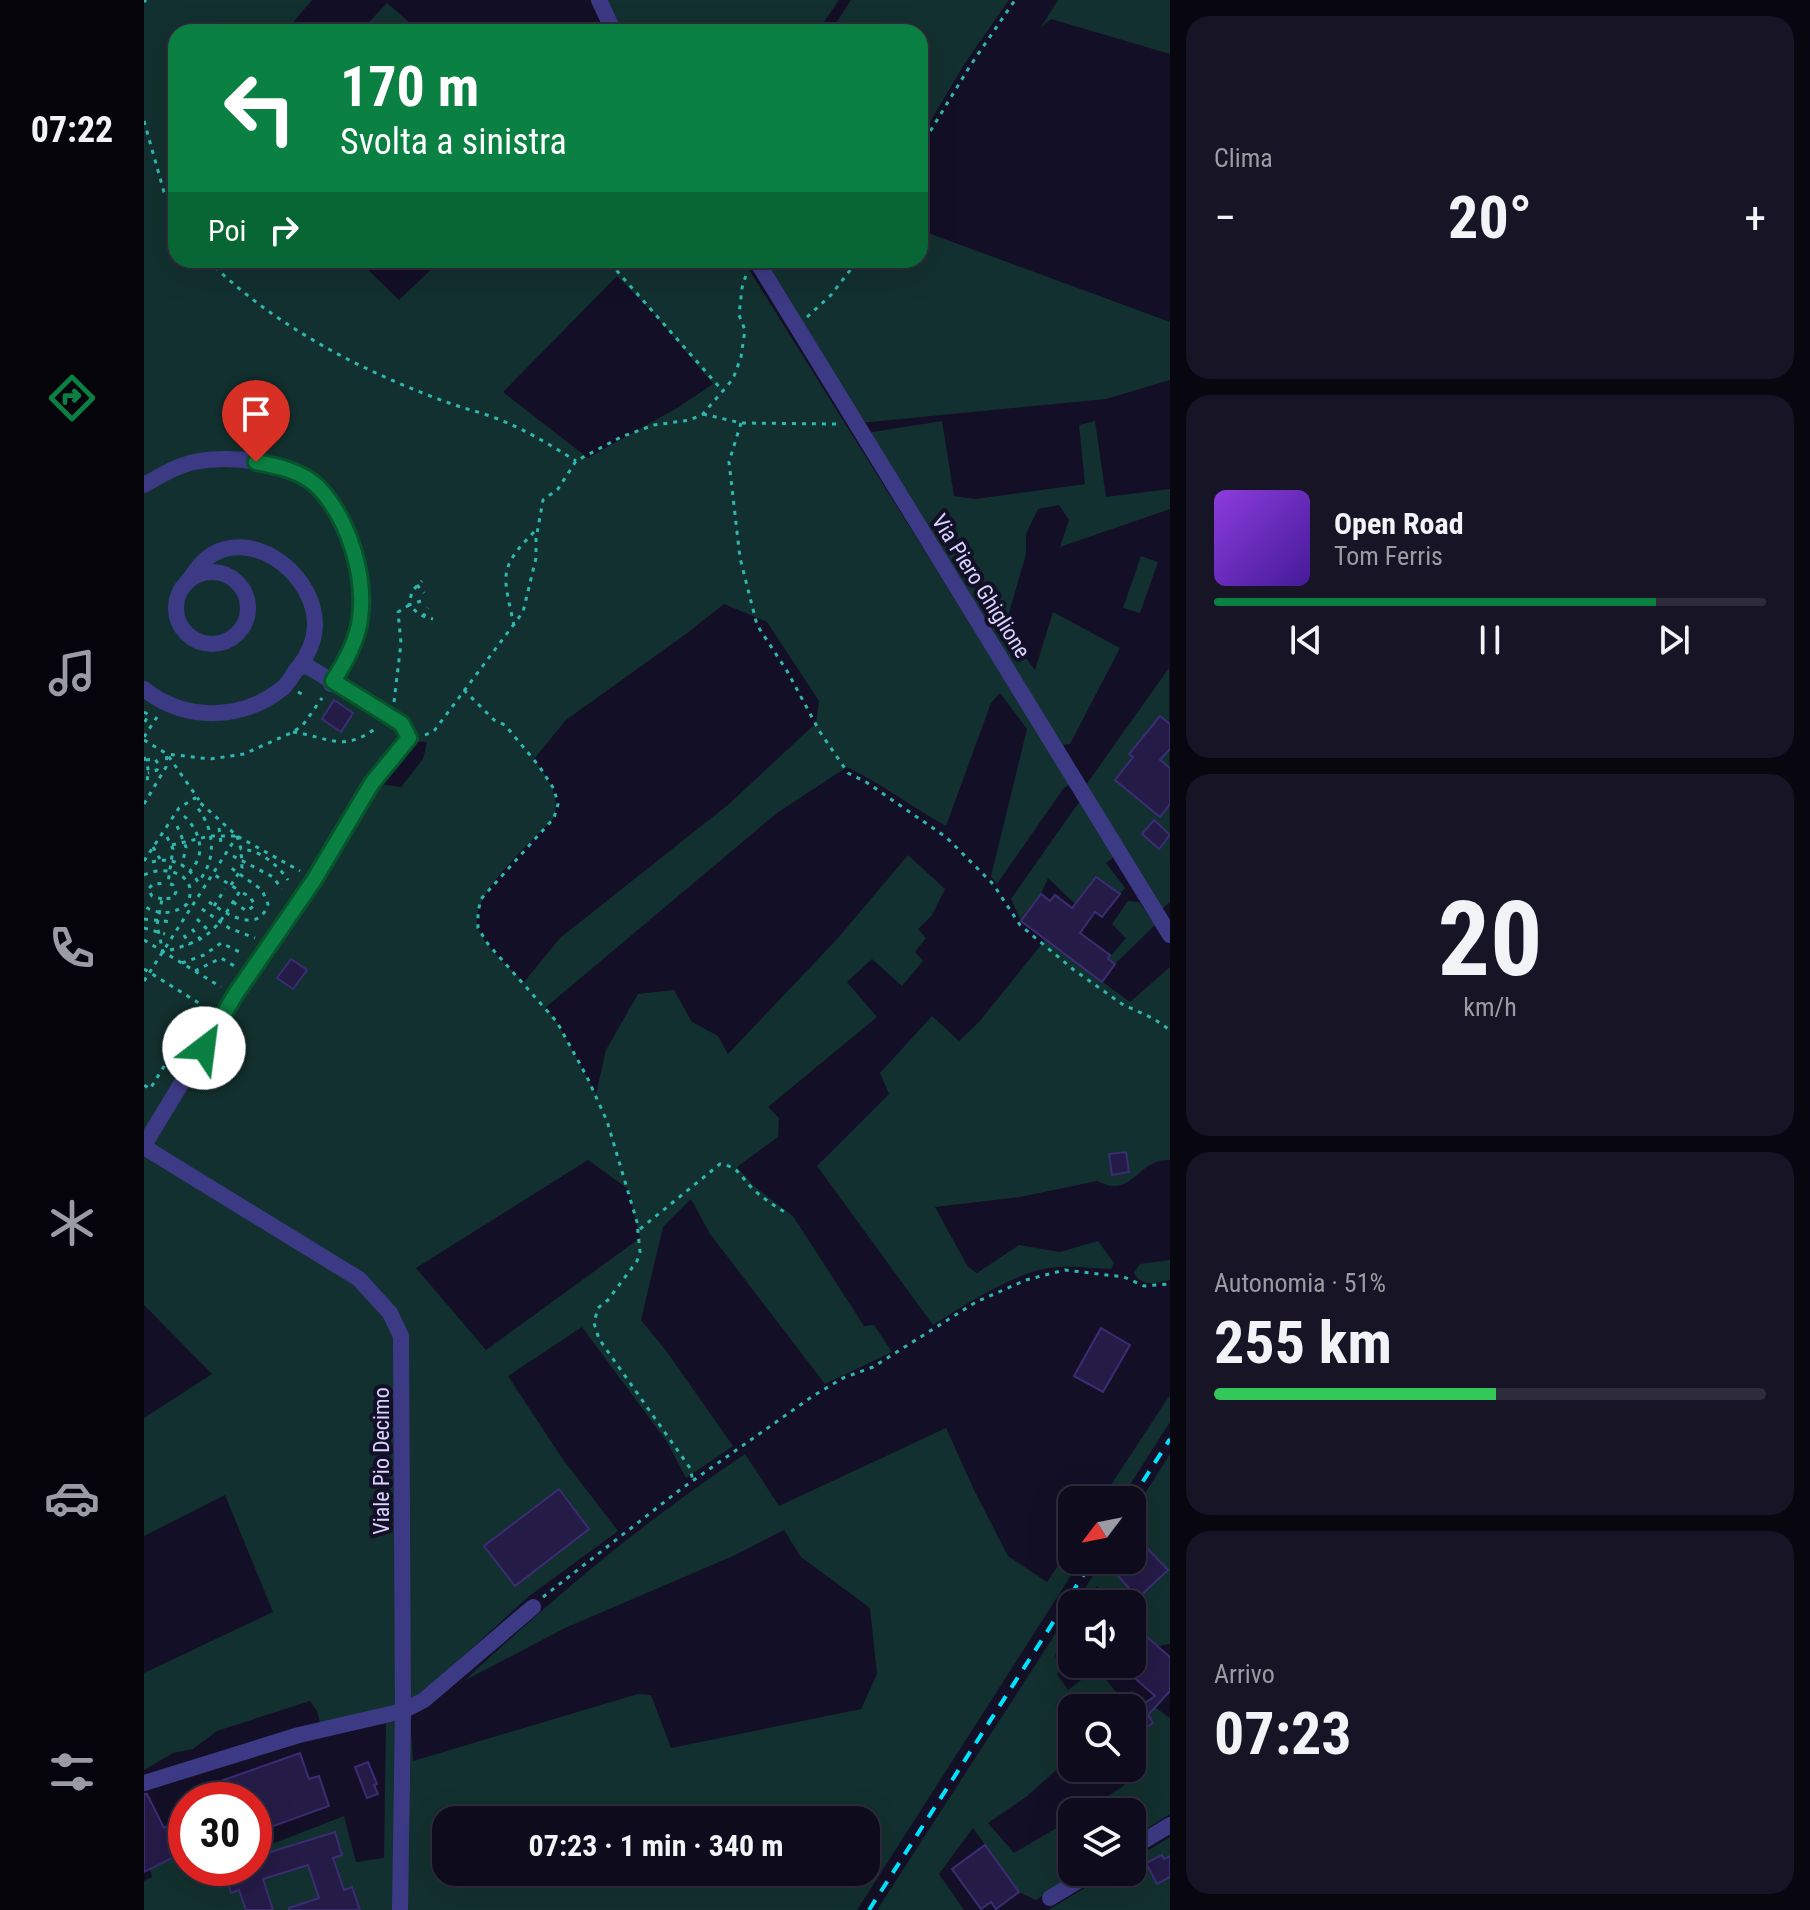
<!DOCTYPE html>
<html lang="it">
<meta charset="utf-8">
<style>
body{margin:0;font-family:"Roboto Condensed",sans-serif;background:#171425;color:#f1f3f6;height:100vh;display:flex;flex-direction:column;font-size:30px;white-space:nowrap}
*{box-sizing:border-box;margin:0}
p{font-size:26px;color:#9b9ba3}
.icon{flex:none;width:44px;height:44px;fill:none;stroke:currentColor;stroke-width:2;stroke-linecap:round;stroke-linejoin:round}
.map{position:relative;flex:1;overflow:hidden}
.drawer{display:flex;flex-direction:column;gap:16px;padding:16px;background:#08060f;width:640px}
.drawer>*{flex:none}
.hud{position:absolute;left:24px;top:24px;width:760px;height:244px;border-radius:24px;box-shadow:0 8px 32px #0002,0 0 0 2px #2e2b3b;background:#0b8043;color:#fff;overflow:hidden}
.needle{width:52px;rotate:238deg}
.fabs{position:absolute;left:914px;top:1486px;display:grid;gap:16px}
.fabs a{display:grid;place-items:center;width:88px;height:88px;border-radius:16px;background:#0e0b1c;box-shadow:0 8px 32px #0002,0 0 0 2px #2e2b3b;font-size:40px}
.speed{position:absolute;left:24px;top:1782px;display:flex;gap:16px;font-size:40px;font-weight:700;text-align:center}
.speed>*{display:grid;place-content:center;width:104px;height:104px;border-radius:50%;background:#0e0b1c;box-shadow:0 8px 32px #0002,0 0 0 2px #2e2b3b;line-height:1}
.speed .limit{border:12px solid #d22;background:#fff;color:#111}
.pin{position:absolute;display:grid;place-items:center;width:68px;height:68px;color:#fff;margin:-82px -34px;border-radius:50% 50% 50% 0;rotate:-45deg;box-shadow:0 0 8px #0007}
.pin .icon{rotate:45deg}
.me{position:absolute;width:88px;margin:-44px;rotate:30deg;stroke-linejoin:round;filter:drop-shadow(0 0 6px #0008)}
.turn{display:flex;align-items:center;gap:28px;height:168px;padding:0 40px;font-size:36px}
.turn .icon{width:104px;height:104px;stroke-width:2.5}
.turn b{display:block;font-size:56px;line-height:68px}
.then{display:flex;align-items:center;height:76px;padding:0 40px;background:#0003;gap:16px;font-size:30px}
.big{font-size:60px;font-weight:700;line-height:1.1}
.drawer .widget{flex:1;display:flex;flex-direction:column;justify-content:center;gap:12px;min-width:0;padding:0 28px;border-radius:24px;background:#171425}
.drawer .dial{align-items:center;gap:0}
.dial b{font-size:104px;line-height:1}
.song{display:flex;align-items:center;gap:24px}
.cover{width:96px;height:96px;border-radius:12px;background:linear-gradient(135deg,hsl(270 70% 55%),hsl(260 70% 35%))}
.played{height:8px;border-radius:4px;background:linear-gradient(90deg,#0b8043 80%,#2e2b3b 80%)}
.keys{display:flex;justify-content:space-around;direction:ltr}
.heat{display:flex;justify-content:space-between;align-items:center;font-size:44px;direction:ltr}
.charge{height:12px;border-radius:6px;background:linear-gradient(90deg,#34c759 51%,#2e2b3b 0)}
.trip{position:absolute;left:288px;top:1806px;width:448px;height:80px;border-radius:24px;background:#0e0b1c;box-shadow:0 8px 32px #0002,0 0 0 2px #2e2b3b;font-weight:700;line-height:80px;text-align:center}
main{display:flex;flex:1;min-height:0}
.tabs{display:flex;flex-direction:column;width:144px;justify-content:space-around;align-items:center;background:#06040b;color:#9b9ba3}
.tabs .icon{width:56px;height:56px}
.tabs .current{color:#0b8043}
.tabs b{font-size:36px;color:#f1f3f6}
.map>svg:first-child{display:block}
.green{fill:#12302f;fill-rule:evenodd}
.building{fill:#241b47;stroke:#3b2d73;stroke-width:2}
.lines{fill:none;stroke-linecap:round;stroke-linejoin:round}
.path{stroke:#2fb8b0;stroke-width:3;stroke-dasharray:4 6;stroke-linecap:butt}
.minor{stroke:#3d3a85;stroke-width:16}
.rail{stroke:#00e5ff;stroke-width:4;stroke-dasharray:12 10;stroke-linecap:butt}
.route-casing{stroke:#07532c;stroke-width:20}
.route{stroke:#0b8043;stroke-width:14}
.labels{text-anchor:middle;dominant-baseline:central;stroke-width:8;stroke-linejoin:round;paint-order:stroke}
.street-label{font-size:22px;fill:#d9d4ff;stroke:#130f26}
</style>
<main>
<nav class="tabs">
<b>07:22</b>
<svg class="icon current" aria-label="directions" viewBox="0 0 24 24"><path d="M12 3l9 9-9 9-9-9zM9 14v-3h6M13 9l2 2-2 2"/></svg>
<svg class="icon" aria-label="music" viewBox="0 0 24 24"><path d="M9 18V5l10-2v13"/><circle cx="6" cy="18" r="3"/><circle cx="16" cy="16" r="3"/></svg>
<svg class="icon" aria-label="phone" viewBox="0 0 24 24"><path d="M5 4h4l2 5-3 2q2 4 5 5l2-3 5 2v4C11 20 4 13 5 4z"/></svg>
<svg class="icon" aria-label="climate" viewBox="0 0 24 24"><path d="M12 3v18M4 7l16 10M4 17L20 7"/></svg>
<svg class="icon" aria-label="car" viewBox="0 0 24 24"><path d="M5 17H2v-5l4-1 3-4h7l3 4 3 1v5h-3M9 17h6M6 11h13"/><circle cx="7" cy="17" r="2"/><circle cx="17" cy="17" r="2"/></svg>
<svg class="icon" aria-label="filters" viewBox="0 0 24 24"><path d="M4 7h16M4 17h16"/><circle cx="9" cy="7" r="2"/><circle cx="15" cy="17" r="2"/></svg>
</nav>
<div class="map">
<svg width="1026" height="1910" viewBox="0 0 1026 1910">
<rect width="100%" height="100%" fill="#130f26"/>
<g class="green">
<path d="M0,0H168L141,32H32V260H214L255,300L297,260H599L926,784L919,789L853,884L847,876L883,729L856,693L847,703L802,826C768,807 738,784 703,767L633,813L402,1007L413,1022L452,1094L462,1050L494,994L530,990L548,1022L574,1036L584,1054L694,938L764,855L801,889L788,915L774,929L782,938L771,952L779,961L758,986L728,959L703,982L733,1017L624,1107L635,1118L634,1137L593,1167L611,1187L649,1216L720,1326L730,1325L748,1352L681,1384L566,1234L547,1199L519,1227L497,1320L523,1352L589,1446L542,1478L523,1442L438,1327L364,1376L418,1458L474,1531L384,1597L259,1711L178,1730L173,1711L166,1701L73,1731L49,1749L29,1753L0,1770V1673L129,1612L81,1495L0,1536V1418L68,1374L0,1305ZM473,276L510,314L569,384L533,408L444,458L359,392ZM580,604L623,622L675,701L672,723L585,804L416,938L380,982C365,967 345,951 335,931C320,898 389,841 410,818C417,795 403,778 390,759L422,720L542,634ZM263,741L283,742L279,759L257,787L229,783ZM444,1160L484,1189L496,1238L342,1350L272,1268Z"/>
<path d="M463,0H695L673,32H478Z"/>
<path d="M707,0H865L821,63L776,139V32H686Z"/>
<path d="M914,0H1026V54L907,19L897,27Z"/>
<path d="M243,3L273,29L271,32H216Z"/>
<path d="M776,230L1026,322V380L962,399L716,423L618,260H776Z"/>
<path d="M798,421L810,496L831,499L941,484L935,425L951,421L962,497L1026,489V509L916,547L925,520L915,505L894,509L882,534V554L865,613L873,646L891,670L909,612L976,648L926,744L916,745L722,433Z"/>
<path d="M997,556L1014,562L996,613L979,608Z"/>
<path d="M1025,668L1026,902L1018,909L942,785Z"/>
<path d="M935,802L970,857L962,863L981,888L976,894L952,877L931,904L904,878L897,894L877,921L867,899Z"/>
<path d="M984,901L995,902L1011,925L971,964L964,959L982,938L968,924Z"/>
<path d="M901,940L986,1002L1026,967V1160C993,1158 989,1200 953,1181L876,1197L791,1207L824,1267L833,1273L875,1245L916,1252L954,1241L970,1263L967,1269C947,1268 926,1265 905,1268C870,1273 819,1306 789,1325L673,1166L745,1094L736,1073L788,1016L815,1041L835,1022Z"/>
<path d="M1026,1260V1280C1012,1283 998,1288 990,1273L996,1264Z"/>
<path d="M1026,1395V1422L976,1500H957Z"/>
<path d="M802,1428L831,1492L864,1556L903,1582L928,1545V1560H937L713,1910H0V1881L8,1877L6,1869L42,1851V1868H53L55,1871L64,1868H110V1851L200,1816L212,1862L240,1858L242,1723L266,1718L269,1761L494,1694L507,1695L527,1748L717,1709L733,1674L726,1608L657,1557L640,1530L589,1556L421,1628L320,1681C409,1598 500,1521 601,1454L635,1506ZM302,1820H722V1872H302Z"/>
<path d="M1026,1454V1644L1014,1646L988,1622V1604H972L953,1586L941,1604H931L959,1560H988V1514Z"/>
<path d="M928,1608V1623L911,1656L918,1667L913,1674L924,1690L953,1668L976,1697L988,1691L1026,1718V1814L988,1838V1812H940L981,1785L969,1768H988V1708H928V1756L882,1797L844,1823L870,1853L928,1819V1872H936L892,1900L875,1892L829,1828L795,1874L820,1910H733Z"/>
<path d="M1026,1837V1910H904L967,1872H988V1860Z"/>
</g>
<g class="building">
<path d="M190,700L209,713L197,732L178,719Z"/>
<path d="M1016,716L1026,724V749L1016,760L1026,768V804L1016,817L971,780L989,757L985,754Z"/>
<path d="M1010,820L1026,835L1015,849L998,834Z"/>
<path d="M952,877L976,894L958,917L951,912L936,933L966,955L964,959L971,964L958,982L877,921L897,894L906,901L911,895L928,908Z"/>
<path d="M147,959L163,970L149,989L133,978Z"/>
<path d="M982,1152L985,1172L968,1175L965,1154Z"/>
<path d="M957,1328L986,1345L959,1392L930,1376Z"/>
<path d="M415,1489L445,1529L371,1586L340,1546Z"/>
<path d="M1003,1548L1024,1570L994,1598L974,1576Z"/>
<path d="M1002,1636L1026,1657V1691L1004,1715L1009,1723L988,1737V1712L1011,1696L975,1664H988V1652Z"/>
<path d="M156,1753L165,1779L175,1776L185,1806L110,1833V1800H65L60,1787Z"/>
<path d="M224,1762L233,1784L230,1785L234,1794L223,1798L211,1767Z"/>
<path d="M0,1794H3L20,1828L32,1822L42,1842V1851L0,1872Z"/>
<path d="M191,1832L198,1855L189,1858L200,1890L208,1887L216,1910H145V1908L175,1898L164,1865L119,1879L129,1910H102L95,1890L87,1893L79,1868H110V1857Z"/>
<path d="M841,1845L875,1892L852,1909L847,1902L837,1909L808,1869Z"/>
<path d="M1018,1855L1020,1859L1026,1856V1877L1013,1884L1002,1863Z"/>
</g>
<g class="lines">
<g class="path">
<path d="M0,2L2,0"/>
<path d="M0,121L20,192L32,211"/>
<path d="M776,148L826,66L871,0"/>
<path d="M64,260C128,325 219,372 305,403C318,408 332,411 346,416C377,427 405,444 432,461"/>
<path d="M466,263L578,390"/>
<path d="M663,317L687,295L714,260"/>
<path d="M559,414L597,423L694,424"/>
<path d="M597,423L585,462L596,558L613,625L643,671L676,732L704,773L722,782L802,837L849,884L876,925L930,970L978,1004L1010,1019L1026,1030"/>
<path d="M273,585L280,593"/>
<path d="M277,601L265,605L268,591L278,581"/>
<path d="M279,617L284,608"/>
<path d="M370,626C360,575 352,570 392,530"/>
<path d="M320,690L350,720L361,725L395,766L410,789L414,804L410,818L337,899L334,912V928L344,944L413,1022L443,1077L463,1121L493,1222L496,1252L493,1261L464,1300L454,1308L450,1323L455,1339L546,1468L549,1481"/>
<path d="M154,692L158,694L162,692"/>
<path d="M250,702L257,643L254,612L265,605L276,615L289,619"/>
<path d="M0,712L5,715L0,723"/>
<path d="M149,732C184,737 199,753 232,728"/>
<path d="M281,735L290,731L379,612L392,558V539L399,500L414,489L432,461L477,437L510,425L546,420L559,414L589,379L597,357L601,330L595,315L598,288L602,275"/>
<path d="M0,737L13,717"/>
<path d="M0,740L23,754L55,800"/>
<path d="M0,757L4,768L3,786"/>
<path d="M2,760L11,759L15,765L13,770L4,773"/>
<path d="M0,804L22,767L23,754L66,759L100,754L149,732L159,725L178,698"/>
<path d="M40,816C56,831 63,854 46,871"/>
<path d="M33,826L42,847L38,865"/>
<path d="M75,828L77,843"/>
<path d="M93,836L97,849C116,850 134,865 144,880"/>
<path d="M23,837L29,849L24,883L29,885L32,892L29,898L18,899L13,925L19,952C68,939 70,932 96,891L69,874"/>
<path d="M28,845L66,836H93"/>
<path d="M9,847L16,859"/>
<path d="M89,856L129,877L138,889"/>
<path d="M0,861L35,808L51,798L93,836L156,871"/>
<path d="M8,862C27,856 44,865 54,882C73,860 71,830 53,807"/>
<path d="M0,875C22,864 57,875 43,904C30,915 13,915 0,906"/>
<path d="M87,885L98,868L97,849"/>
<path d="M18,899L8,896L4,889L9,884L23,883"/>
<path d="M65,902C82,914 115,935 124,904L118,890L83,865"/>
<path d="M89,902L103,911L111,905L106,897L96,891"/>
<path d="M70,906L81,889"/>
<path d="M58,909L85,928L111,938"/>
<path d="M0,919L29,922"/>
<path d="M53,919L67,933"/>
<path d="M0,928L21,934"/>
<path d="M48,929L57,940"/>
<path d="M40,935L46,945"/>
<path d="M0,940L77,987"/>
<path d="M38,963L60,955L77,943L100,954"/>
<path d="M0,969L58,1005L6,1089L0,1085"/>
<path d="M51,971L77,958L92,967"/>
<path d="M0,981L93,836"/>
<path d="M496,1229L576,1164C595,1166 598,1179 610,1190C620,1199 631,1206 642,1213"/>
<path d="M399,1597L537,1489L669,1396L699,1378L729,1367L832,1302L882,1280L921,1270L980,1277L1000,1286L1026,1284"/>
</g>
<g class="minor">
<path d="M455,0L470,32"/>
<path d="M612,260L1026,935"/>
<path d="M0,485C16,476 32,466 50,462C85,455 147,461 174,486C189,502 199,525 206,545C215,569 221,598 216,623C211,646 199,665 187,684"/>
<circle cx="68" cy="608" r="36"/>
<path d="M44,581C52,571 58,560 69,554C115,529 173,579 171,627C170,642 164,655 155,667"/>
<path d="M0,689C41,722 99,721 140,687C146,681 149,673 155,667L163,666L253,721L265,735L263,741L228,783L170,880L91,995L0,1145"/>
<path d="M0,1147L215,1279L246,1313L257,1336L259,1711L256,1910"/>
<path d="M0,1783L155,1735L259,1711L280,1700L389,1607"/>
<path d="M988,1848L1026,1825"/>
<path d="M906,1898L949,1872"/>
</g>
<g class="rail">
<path d="M987,1500L1026,1439"/>
<path d="M725,1910L949,1560"/>
</g>
</g>
<g class="lines">
<g class="route-casing">
<path id="route" d="M60,1048L91,995L170,880L228,783L265,738L258,724L189,681C201,663 213,641 216,619C222,576 205,519 174,487C158,471 133,466 112,462"/>
</g>
<use href="#route" class="route"/>
</g>
<g class="labels">
<g class="street-label">
<text transform="translate(837 586) rotate(58)">Via Piero Ghiglione</text>
<text transform="translate(237 1461) rotate(-90)">Viale Pio Decimo</text>
</g>
</g>
</svg>
<div class="fabs">
<a><svg class="needle" viewBox="-14 -14 28 28"><path d="M0-13l5 13h-10z" fill="#e53935"/><path d="M0 13l5-13h-10z" fill="#9b9ba3"/></svg></a>
<a><svg class="icon" aria-label="sound" viewBox="0 0 24 24"><path d="M4 9h4l5-4v14l-5-4H4zM17 9q2 3 0 6"/></svg></a>
<a><svg class="icon" aria-label="search" viewBox="0 0 24 24"><circle cx="10" cy="10" r="6"/><path d="M15 15l6 6"/></svg></a>
<a><svg class="icon" aria-label="layers" viewBox="0 0 24 24"><path d="M12 4l9 5-9 5-9-5zM3 14l9 5 9-5"/></svg></a>
</div>
<div class="speed"><div class="limit">30</div></div>
<div class="pin" style="left:112px;top:462px;background:#d93025"><svg class="icon" aria-label="arrive" viewBox="0 0 24 24"><path d="M6 21V4h12l-3 4 3 4H6"/></svg></div>
<svg class="me" style="left:60px;top:1048px" viewBox="-20 -20 40 40"><circle r="19" fill="#fff"/><path d="M0-13L10 11 0 6-10 11z" fill="#0b8043"/></svg>
<div class="trip">07:23 · 1 min · 340 m</div>
<div class="hud">
<div class="turn"><svg class="icon" aria-label="left" viewBox="0 0 24 24"><path d="M17 20v-9H6M10 6l-5 5 5 5"/></svg><div><b>170 m</b>Svolta a sinistra</div></div>
<div class="then">Poi<svg class="icon" aria-label="right" viewBox="0 0 24 24"><path d="M7 20v-9h11M14 6l5 5-5 5"/></svg></div>
</div>
</div>
<section class="drawer">
<div class="widget"><p>Clima</p>
<div class="heat"><a>−</a><b class="big">20°</b><a>+</a></div>
</div>
<div class="widget">
<div class="song"><i class="cover"></i><div><b>Open Road</b><p>Tom Ferris</p></div></div>
<div class="played"></div>
<div class="keys"><svg class="icon" aria-label="previous" viewBox="0 0 24 24"><path d="M18 5L8 12l10 7zM5 5v14"/></svg><svg class="icon" aria-label="pause" viewBox="0 0 24 24"><path d="M8 5v14M16 5v14"/></svg><svg class="icon" aria-label="next" viewBox="0 0 24 24"><path d="M6 5l10 7-10 7zM19 5v14"/></svg></div>
</div>
<div class="widget dial"><b>20</b><p>km/h</p></div>
<div class="widget"><p>Autonomia · 51%</p><b class="big">255 km</b><div class="charge"></div></div>
<div class="widget"><p>Arrivo</p><b class="big">07:23</b></div>
</section>
</main>
